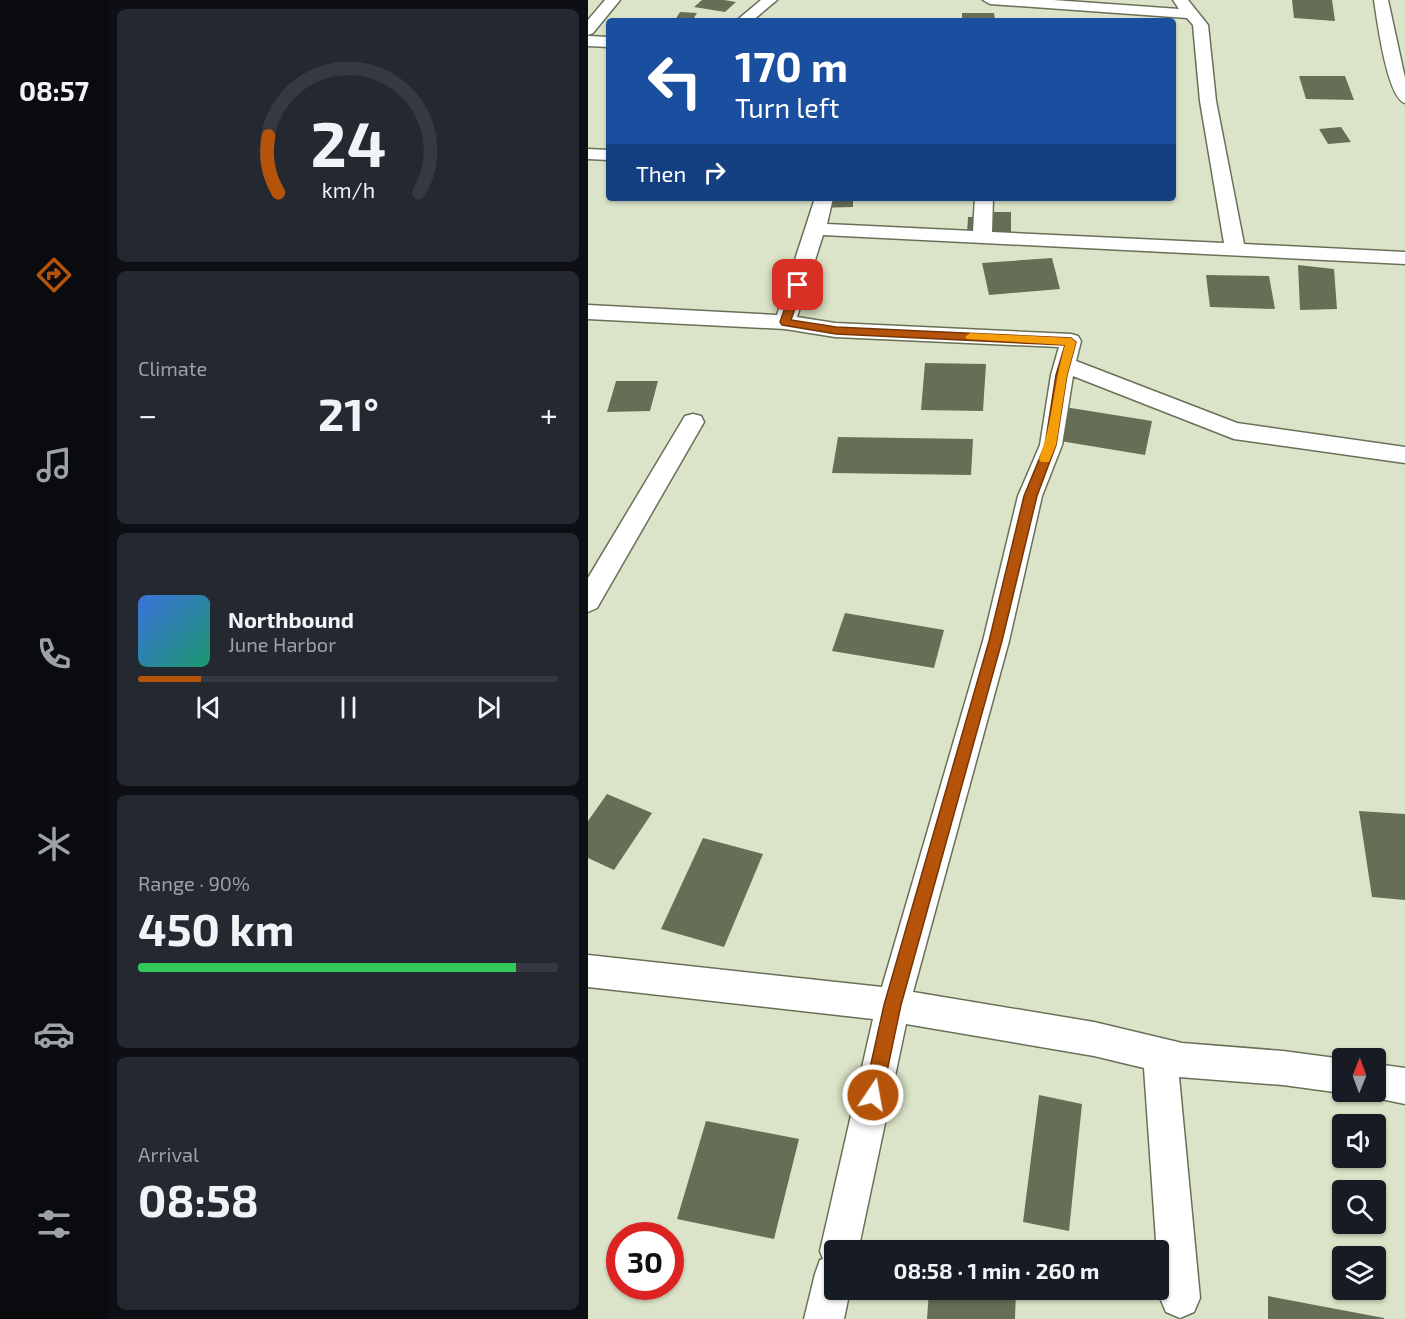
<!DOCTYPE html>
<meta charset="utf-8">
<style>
body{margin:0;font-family:"Exo 2",sans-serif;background:#242831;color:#f1f3f6;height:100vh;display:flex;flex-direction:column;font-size:22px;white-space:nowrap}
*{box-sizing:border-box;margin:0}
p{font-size:20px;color:#9ea1a6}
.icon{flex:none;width:33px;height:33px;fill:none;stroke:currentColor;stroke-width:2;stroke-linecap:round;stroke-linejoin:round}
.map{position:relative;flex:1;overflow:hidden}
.side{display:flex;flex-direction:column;gap:9px;padding:9px;background:#0d0f14;width:480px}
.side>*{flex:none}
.top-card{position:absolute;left:18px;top:18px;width:570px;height:183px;border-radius:6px;box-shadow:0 2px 4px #0004;background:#1a4fa0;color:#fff;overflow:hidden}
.needle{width:39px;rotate:1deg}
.buttons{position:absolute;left:744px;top:1048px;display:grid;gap:12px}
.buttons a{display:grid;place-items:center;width:54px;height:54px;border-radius:6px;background:#171b24;box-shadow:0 2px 4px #0004;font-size:30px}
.speed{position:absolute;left:18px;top:1222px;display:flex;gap:12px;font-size:30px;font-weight:700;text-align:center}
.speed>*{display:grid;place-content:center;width:78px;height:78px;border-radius:50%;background:#171b24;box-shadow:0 2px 4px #0004;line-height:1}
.speed .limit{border:9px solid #d22;background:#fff;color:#111}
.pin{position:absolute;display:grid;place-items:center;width:51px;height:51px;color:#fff;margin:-26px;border-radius:12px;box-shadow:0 3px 9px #0006}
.me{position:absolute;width:66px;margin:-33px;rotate:12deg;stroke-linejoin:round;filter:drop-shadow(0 0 4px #0008)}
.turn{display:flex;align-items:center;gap:21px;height:126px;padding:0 30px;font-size:27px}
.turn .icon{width:78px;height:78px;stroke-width:2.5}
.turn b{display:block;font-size:42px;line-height:51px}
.then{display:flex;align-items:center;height:57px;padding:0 30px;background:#0003;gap:12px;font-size:22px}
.big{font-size:45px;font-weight:700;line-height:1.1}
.side .widget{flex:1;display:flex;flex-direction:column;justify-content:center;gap:9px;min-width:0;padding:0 21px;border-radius:9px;background:#242831}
.side .dial{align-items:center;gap:0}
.dial svg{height:156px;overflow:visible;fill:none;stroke:#363941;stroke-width:7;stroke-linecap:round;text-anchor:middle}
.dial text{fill:#f1f3f6;stroke:none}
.song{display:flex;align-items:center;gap:18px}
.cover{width:72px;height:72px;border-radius:9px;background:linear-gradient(135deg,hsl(220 70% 55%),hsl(160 70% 35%))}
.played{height:6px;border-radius:3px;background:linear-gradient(90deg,#b45309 15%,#363941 15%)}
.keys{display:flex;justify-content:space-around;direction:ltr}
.heat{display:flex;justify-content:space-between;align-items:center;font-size:33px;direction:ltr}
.charge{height:9px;border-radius:4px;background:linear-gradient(90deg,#34c759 90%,#363941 0)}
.trip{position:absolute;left:236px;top:1240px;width:345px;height:60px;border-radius:6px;background:#171b24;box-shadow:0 2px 4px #0004;font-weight:700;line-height:60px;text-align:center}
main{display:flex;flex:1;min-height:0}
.tab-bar{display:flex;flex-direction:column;width:108px;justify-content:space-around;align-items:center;background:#090b0e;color:#9ea1a6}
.tab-bar .icon{width:42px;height:42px}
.tab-bar .current{color:#b45309}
.tab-bar b{font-size:27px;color:#f1f3f6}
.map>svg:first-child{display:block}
.building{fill:#676e56}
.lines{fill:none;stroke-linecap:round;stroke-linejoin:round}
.street-casing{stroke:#697058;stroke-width:3}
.street{fill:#fff;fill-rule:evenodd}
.route{fill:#b45309;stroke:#753606;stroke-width:1.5}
.slow{fill:#f59e0b}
</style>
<main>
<nav class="tab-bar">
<b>08:57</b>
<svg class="icon current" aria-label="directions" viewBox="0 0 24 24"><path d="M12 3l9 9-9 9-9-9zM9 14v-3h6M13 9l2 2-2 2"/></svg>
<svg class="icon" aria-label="music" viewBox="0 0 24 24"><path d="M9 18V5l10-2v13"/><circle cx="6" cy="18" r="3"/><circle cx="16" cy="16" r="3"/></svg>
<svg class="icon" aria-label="phone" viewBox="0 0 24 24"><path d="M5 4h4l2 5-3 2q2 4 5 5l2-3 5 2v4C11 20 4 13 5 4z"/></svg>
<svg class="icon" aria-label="climate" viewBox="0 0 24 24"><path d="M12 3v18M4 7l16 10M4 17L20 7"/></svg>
<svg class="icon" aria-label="car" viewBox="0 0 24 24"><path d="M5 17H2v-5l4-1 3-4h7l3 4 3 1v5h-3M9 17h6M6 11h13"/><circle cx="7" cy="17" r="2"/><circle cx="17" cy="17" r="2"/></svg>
<svg class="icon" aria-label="filters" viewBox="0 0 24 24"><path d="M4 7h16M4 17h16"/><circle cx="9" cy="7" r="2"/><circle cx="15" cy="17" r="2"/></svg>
</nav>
<section class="side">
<div class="widget dial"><svg viewBox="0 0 100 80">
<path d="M14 69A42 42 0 1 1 86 69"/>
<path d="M14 69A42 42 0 0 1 9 40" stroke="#b45309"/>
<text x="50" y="56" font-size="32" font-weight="700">24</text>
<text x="50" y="72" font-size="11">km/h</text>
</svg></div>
<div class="widget"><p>Climate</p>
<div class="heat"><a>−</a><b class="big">21°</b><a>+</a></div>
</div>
<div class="widget">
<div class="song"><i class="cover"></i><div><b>Northbound</b><p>June Harbor</p></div></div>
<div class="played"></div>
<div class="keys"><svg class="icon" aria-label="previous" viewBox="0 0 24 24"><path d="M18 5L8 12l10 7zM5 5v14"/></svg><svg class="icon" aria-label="pause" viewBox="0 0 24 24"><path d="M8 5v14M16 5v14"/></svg><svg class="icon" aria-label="next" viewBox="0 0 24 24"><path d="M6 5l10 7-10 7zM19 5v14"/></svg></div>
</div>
<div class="widget"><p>Range · 90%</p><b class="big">450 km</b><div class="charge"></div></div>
<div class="widget"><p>Arrival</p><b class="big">08:58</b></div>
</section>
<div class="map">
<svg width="817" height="1319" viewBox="0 0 817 1319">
<rect width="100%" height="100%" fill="#dbe4c8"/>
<g class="building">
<path d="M114,0H136L148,2L137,12L106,7Z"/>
<path d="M704,0H744L747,21L706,18Z"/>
<path d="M92,12L109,13L104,21L87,20Z"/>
<path d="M374,13H406L407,21H374Z"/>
<path d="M711,76H757L766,100L718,99Z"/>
<path d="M753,127L763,142L740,144L731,129Z"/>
<path d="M228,198H265V207L227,208Z"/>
<path d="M397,212H423V234H379L380,217H397Z"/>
<path d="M464,258L472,289L401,295L394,263Z"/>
<path d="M710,265L746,269L749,309L712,310Z"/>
<path d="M618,275L681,276L687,309L622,307Z"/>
<path d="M337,363L398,364L395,411L333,410Z"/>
<path d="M28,381H70L62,411L19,412Z"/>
<path d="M464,405L564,421L557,455L454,438Z"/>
<path d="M250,437L385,439L383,475L244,473Z"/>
<path d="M257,613L356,630L346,668L244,651Z"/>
<path d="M19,794L64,813L26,870L0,858V821Z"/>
<path d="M771,811L817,814V900L784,897Z"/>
<path d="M115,838L175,854L136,947L73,929Z"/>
<path d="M451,1095L494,1104L481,1231L435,1222Z"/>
<path d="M118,1121L211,1139L186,1239L89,1219Z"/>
<path d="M341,1290H428L427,1319H339Z"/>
<path d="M680,1296L796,1318V1319H680Z"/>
</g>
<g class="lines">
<g class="street-casing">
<g id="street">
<path d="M17,0H32L5,33L0,35V20Z"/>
<path d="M173,0H189L164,21H148Z"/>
<path d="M395,0H465L591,9L585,0H600L620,25L628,101L656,244L817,252V264L235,235L209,317L247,323L483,334L490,336L493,341L488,361L649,423L817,447V463L646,439L485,376L474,445L454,496L421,641L325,992L506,1022L594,1043L695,1051L755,1059L754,1092H757L754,1093L695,1085L591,1077L612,1298L606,1312L592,1318L578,1312L572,1298L556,1068L506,1056L318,1024L270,1251H246V1290H262L256,1319H216L227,1274L232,1260L235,1259L232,1251L285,1019L0,987V955L294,987L395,641L430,496L452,445L463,375L471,347L247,337L197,329L0,319V305L189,315L227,198H245L239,224L385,231L387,198H405L404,232L636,243L612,101L605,25L599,18L402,4Z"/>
<path d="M786,0H800L817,78V103C799,98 789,19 786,0Z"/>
<path d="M0,36L21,37V47L0,46Z"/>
<path d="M0,149L21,150V160L0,159Z"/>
<path d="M105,414L113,416L116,422L9,608L0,612V578L97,416Z"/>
<path d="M788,1064L817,1068V1104L788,1098L776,1093L788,1092Z"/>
</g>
</g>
<use href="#street" class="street"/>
</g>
<path class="route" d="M210,282L215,285L203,320L248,327L483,338L488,342L479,375L468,445L449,496L414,641L313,1005L294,1095L291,1101L285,1103L279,1101L276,1095L296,1005L401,641L436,496L457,445L468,375L477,345L248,334L194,325L192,322L205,285Z"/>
<path class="slow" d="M382,333L483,338L488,342L479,375L468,445L461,462H453L451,459C465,423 466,382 477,345L379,339L377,337Z"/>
</svg>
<div class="buttons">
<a><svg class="needle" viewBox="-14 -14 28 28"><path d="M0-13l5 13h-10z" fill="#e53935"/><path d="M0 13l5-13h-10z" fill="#9ea1a6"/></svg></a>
<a><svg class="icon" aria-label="sound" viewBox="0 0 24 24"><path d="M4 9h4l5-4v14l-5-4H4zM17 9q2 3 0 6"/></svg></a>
<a><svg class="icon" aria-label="search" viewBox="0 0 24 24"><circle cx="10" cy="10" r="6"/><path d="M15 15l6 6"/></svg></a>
<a><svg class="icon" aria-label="layers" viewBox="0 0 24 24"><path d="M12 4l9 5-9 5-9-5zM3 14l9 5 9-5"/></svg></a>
</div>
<div class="speed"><div class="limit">30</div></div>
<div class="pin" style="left:210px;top:285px;background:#d93025"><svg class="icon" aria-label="arrive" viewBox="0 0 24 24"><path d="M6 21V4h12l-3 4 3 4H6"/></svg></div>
<svg class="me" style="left:285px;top:1095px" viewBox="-20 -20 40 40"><circle r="17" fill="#b45309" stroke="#fff" stroke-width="3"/><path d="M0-11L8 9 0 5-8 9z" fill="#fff"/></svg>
<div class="trip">08:58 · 1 min · 260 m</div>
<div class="top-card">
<div class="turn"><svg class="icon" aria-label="left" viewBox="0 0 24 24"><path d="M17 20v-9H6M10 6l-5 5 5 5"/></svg><div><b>170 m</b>Turn left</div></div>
<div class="then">Then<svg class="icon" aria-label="right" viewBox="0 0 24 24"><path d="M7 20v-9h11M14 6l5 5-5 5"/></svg></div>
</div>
</div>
</main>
